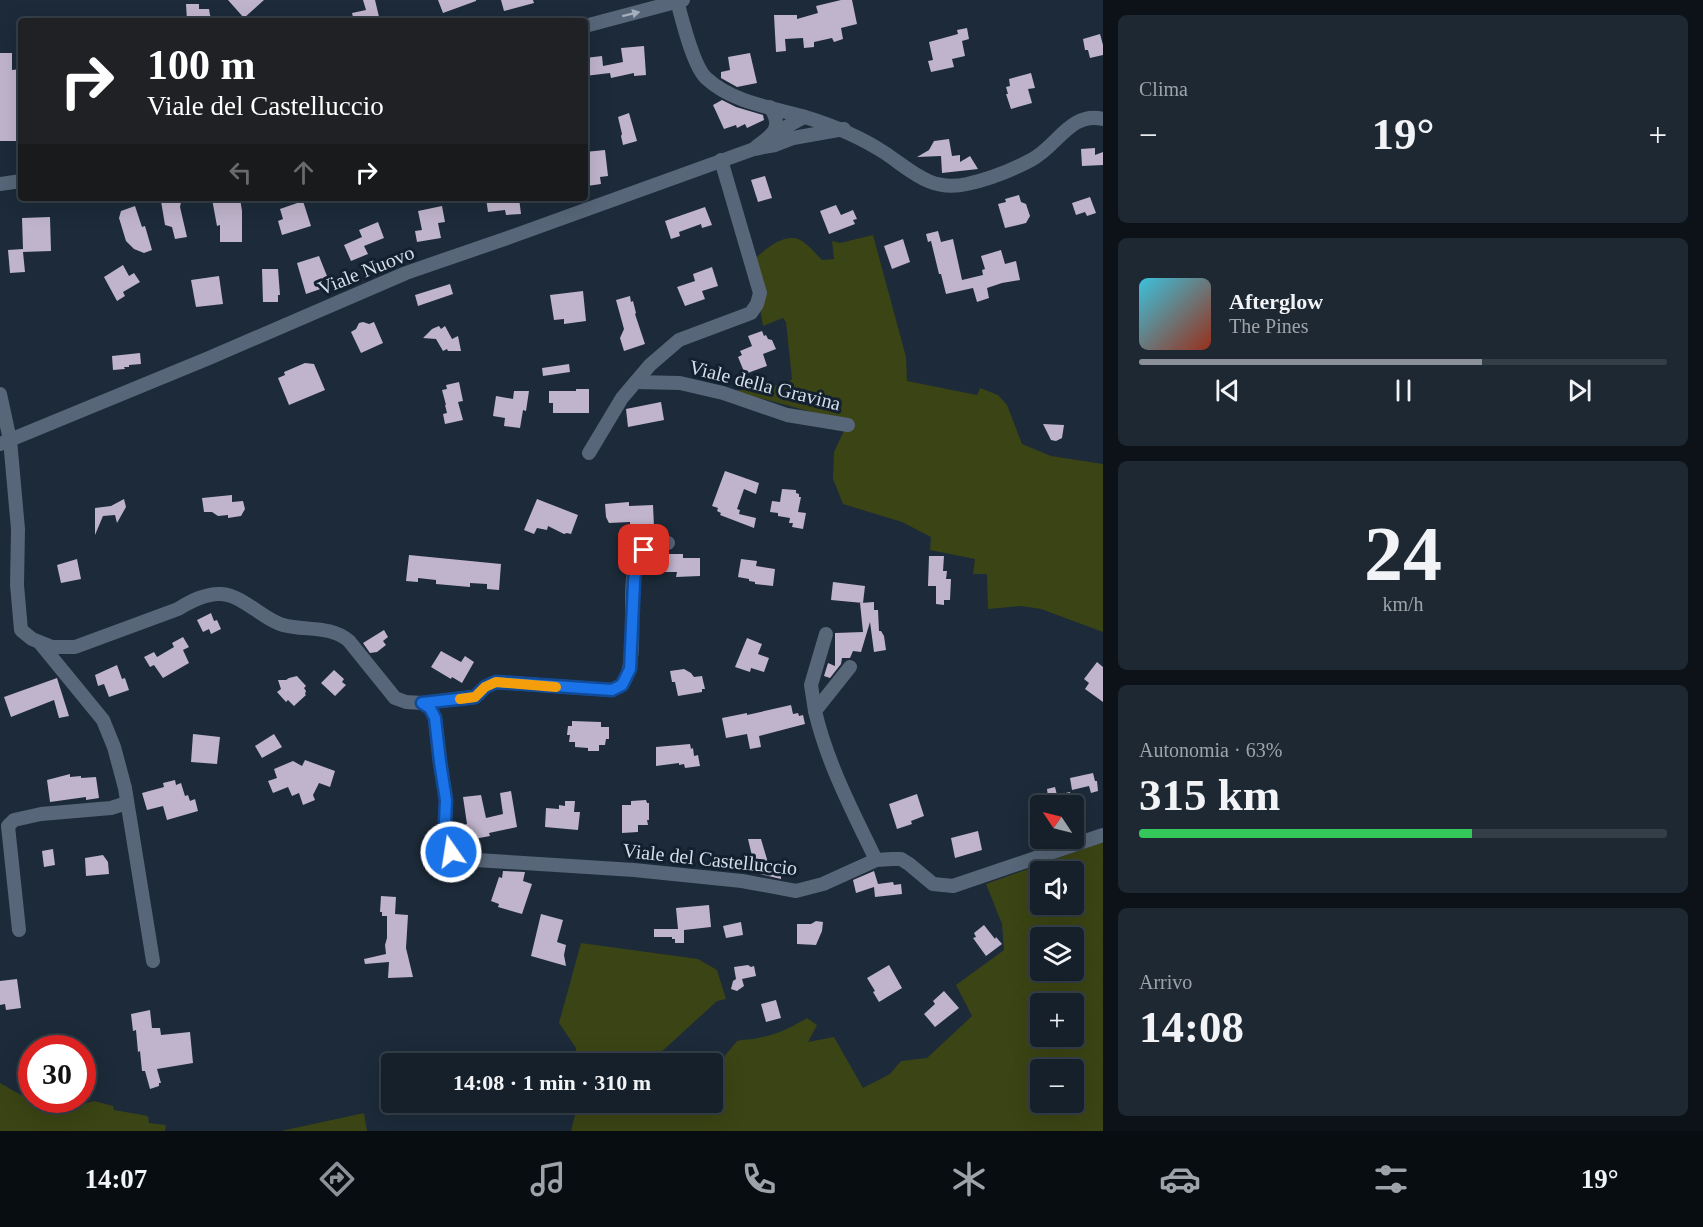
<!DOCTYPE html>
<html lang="it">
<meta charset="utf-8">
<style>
body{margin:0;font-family:"Times New Roman",serif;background:#1e2833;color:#f1f3f6;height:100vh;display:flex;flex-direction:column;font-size:22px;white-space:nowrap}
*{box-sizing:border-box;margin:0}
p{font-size:20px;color:#9da3a9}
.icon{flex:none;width:33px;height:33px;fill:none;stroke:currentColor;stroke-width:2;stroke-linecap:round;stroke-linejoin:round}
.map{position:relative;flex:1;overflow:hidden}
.sheet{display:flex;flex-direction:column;gap:15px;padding:15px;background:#0c1218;width:600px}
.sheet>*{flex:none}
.guide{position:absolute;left:18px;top:18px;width:570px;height:183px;border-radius:6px;box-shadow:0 6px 24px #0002,0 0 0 2px #343e47;background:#202124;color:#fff;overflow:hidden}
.needle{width:39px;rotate:305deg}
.tools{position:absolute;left:1030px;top:795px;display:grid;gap:12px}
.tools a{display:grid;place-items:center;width:54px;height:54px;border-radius:6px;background:#15202b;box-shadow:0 6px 24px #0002,0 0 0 2px #343e47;font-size:30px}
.speed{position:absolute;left:18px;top:1035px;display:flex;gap:12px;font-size:30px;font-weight:700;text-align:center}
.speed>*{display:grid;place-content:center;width:78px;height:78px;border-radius:50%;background:#15202b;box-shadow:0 6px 24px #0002,0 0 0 2px #343e47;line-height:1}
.speed .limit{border:9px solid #d22;background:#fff;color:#111}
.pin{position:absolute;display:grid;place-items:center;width:51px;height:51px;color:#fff;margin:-26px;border-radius:12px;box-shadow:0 3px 9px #0006}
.me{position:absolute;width:66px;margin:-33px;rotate:347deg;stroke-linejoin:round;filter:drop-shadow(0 0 4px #0008)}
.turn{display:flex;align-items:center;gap:21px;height:126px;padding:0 30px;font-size:27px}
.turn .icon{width:78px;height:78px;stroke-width:2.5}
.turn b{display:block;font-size:42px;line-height:51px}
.lanes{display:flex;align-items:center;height:57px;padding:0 30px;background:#0003;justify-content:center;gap:30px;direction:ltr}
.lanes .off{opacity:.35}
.big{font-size:45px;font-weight:800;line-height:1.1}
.sheet .widget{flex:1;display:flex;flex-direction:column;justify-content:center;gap:9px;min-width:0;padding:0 21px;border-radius:9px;background:#1e2833}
.sheet .dial{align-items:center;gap:0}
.dial b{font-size:78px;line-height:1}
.song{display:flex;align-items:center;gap:18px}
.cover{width:72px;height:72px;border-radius:9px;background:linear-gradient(135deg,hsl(190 70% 55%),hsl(10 70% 35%))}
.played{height:6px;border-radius:3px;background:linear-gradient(90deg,#8c9099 65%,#343e47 65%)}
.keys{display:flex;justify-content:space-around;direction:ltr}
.heat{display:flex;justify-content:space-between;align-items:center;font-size:33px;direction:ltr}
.charge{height:9px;border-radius:4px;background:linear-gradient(90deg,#34c759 63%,#343e47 0)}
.trip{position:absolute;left:381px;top:1053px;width:342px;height:60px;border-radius:6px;background:#15202b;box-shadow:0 6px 24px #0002,0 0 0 2px #343e47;font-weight:800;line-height:60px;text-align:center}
.dock{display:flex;height:96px;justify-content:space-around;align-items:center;background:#080d11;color:#9da3a9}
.dock .icon{width:42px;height:42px}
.dock .current{color:#8c9099}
.dock b{font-size:27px;color:#f1f3f6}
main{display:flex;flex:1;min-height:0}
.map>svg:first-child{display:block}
.green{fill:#3b4414;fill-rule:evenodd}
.building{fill:#bfb4cb}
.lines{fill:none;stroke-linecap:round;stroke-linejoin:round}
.minor{stroke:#576678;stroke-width:14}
.oneway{fill:#a3afbc}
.route-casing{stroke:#114b97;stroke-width:15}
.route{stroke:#1a73e8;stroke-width:10}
.slow{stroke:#f59e0b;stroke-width:10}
.labels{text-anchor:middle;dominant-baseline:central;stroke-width:6;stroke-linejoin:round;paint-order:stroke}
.street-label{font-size:20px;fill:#d6dfe9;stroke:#13202f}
</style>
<main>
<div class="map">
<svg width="1103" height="1131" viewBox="0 0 1103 1131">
<rect width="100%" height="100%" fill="#1c2a39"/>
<g class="green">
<path d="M873,235L906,357L907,381L977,395L980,388L998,395L1007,405L1022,444L1051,456L1103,464V632L1041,609L1021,606L988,609L987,574H973L975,559L930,550L931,537L902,522L843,504L833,479L834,452L848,422L734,391L786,384L792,379L786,322L783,318L763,326L752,261C764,251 783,232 800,240C808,244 816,254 822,260L834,259L832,241L840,243Z"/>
<path d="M1103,842V1131H571L578,1103L712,1102L713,1068L718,1064L737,1041C743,1039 747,1040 752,1039C773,1036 789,1029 807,1018L817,1025L808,1042L834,1037L863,1088L890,1074L901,1061L927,1058L972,1016L956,985L1004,950L1002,924L986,884ZM1041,872H1074V904H1041ZM1041,938H1074V970H1041ZM1041,1004H1074V1036H1041ZM1041,1070H1074V1102H1041Z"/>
<path d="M581,943L698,959L717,970L726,999L717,1001L658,1055L662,1063H576V1048L559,1023Z"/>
<path d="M0,1083L21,1095L31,1097L32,1100H49L84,1104L94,1101L113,1106L114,1110L148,1116L149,1123L166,1125L165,1131H0Z"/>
<path d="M364,1113L367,1131H281Z"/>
</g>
<g class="building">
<path d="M228,0H264L244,18Z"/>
<path d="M363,0H375L380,21H354L352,13L366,10Z"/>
<path d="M438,0H476V1L443,13Z"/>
<path d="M501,0H533L534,3L504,11Z"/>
<path d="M841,0H852L857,24L841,28L843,39L834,42L832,38L814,42V47L804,48L803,38L785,39L786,51L776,52L774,15H797V19L818,13L816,6Z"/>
<path d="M186,4H199V9H209L210,15L213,21H187Z"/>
<path d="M967,28L969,39L962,41L965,56L952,59L954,67L931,72L928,61L933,60L929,42L958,34L957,30Z"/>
<path d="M1100,34L1103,45V55L1090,58L1088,50H1085L1083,39Z"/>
<path d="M644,46L646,75L634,76V73L611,78L610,73L585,76V58L602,56L603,66L623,62L621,48Z"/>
<path d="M0,53H12V70L21,69V141H0Z"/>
<path d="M750,53L757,83L737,87L721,78V72L730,70L728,57Z"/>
<path d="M1031,73L1035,88L1028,89L1032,103L1011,109L1006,94H1008L1006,87L1010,86L1009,79Z"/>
<path d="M722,100L736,107L763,115L764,120L747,128L745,124L737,128L736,125L724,129L713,105Z"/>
<path d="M629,113L637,141L623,145L621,136L622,134L618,117Z"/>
<path d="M949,139L952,156L960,155V162L970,156L978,169L942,173L941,156L917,157L929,150L934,141Z"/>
<path d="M1095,148V155L1103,152V165L1082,166L1081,149Z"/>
<path d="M605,150L608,176L600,177L601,184L587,186L585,152Z"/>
<path d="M765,176L772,198L758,202L751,180Z"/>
<path d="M1019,195L1021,202L1026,204L1030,216L1026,223L1005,228L998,204L1006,202L1005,199Z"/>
<path d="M1090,197L1096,213L1087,216L1085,212L1076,215L1072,203Z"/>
<path d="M220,198H240L242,211V242H220V225L217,226L212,199Z"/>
<path d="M486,198H519L521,214L506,215L505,210L488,212Z"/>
<path d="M170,199L172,201L181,202L180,207L187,237L175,239L172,227L165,225L161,201Z"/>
<path d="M303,201L311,226L282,235L278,221L283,219L280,209Z"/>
<path d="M836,205L841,215L853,210L857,219L853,220L855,224L829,234L820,211Z"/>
<path d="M135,206L142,227L145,226L152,250L144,253L134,249L126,241L119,218L121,211Z"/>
<path d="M442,206L445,222L438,223L441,238L417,242L415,231L422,230L418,211Z"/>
<path d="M705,207L712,225L702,228L701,224L679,232L680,236L671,239L665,221Z"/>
<path d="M50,217L51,251L23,252L25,272L10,273L8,250L23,249L22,218Z"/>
<path d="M378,222L384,238L364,246L368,254L351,261L344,245L362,237L359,230Z"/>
<path d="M938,231L941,242L953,239L962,280L983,275L982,270L985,269L981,256L1001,250L1005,264L1016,261L1020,280L1002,283L987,288L989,298L977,302L973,288L946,294L941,274H939L931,241L928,242L926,234Z"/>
<path d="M903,239L910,262L892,269L884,246Z"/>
<path d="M319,256L329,281L327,282L329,286L306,294L297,263Z"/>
<path d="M123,265L129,276L134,273L140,282L123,292L125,296L117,301L104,277Z"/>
<path d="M712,267L718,286L702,291L705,299L685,306L677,287L695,281L693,274Z"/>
<path d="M262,269H278L280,295H278V302H263Z"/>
<path d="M219,276L223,304L196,307L191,280Z"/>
<path d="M450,284L453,294L418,306L415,295Z"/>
<path d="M583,291L586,321L564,324V319L554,320L550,295Z"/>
<path d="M630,296L631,302L633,301L636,313L635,314L645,344L624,351L620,338L624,329L616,300Z"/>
<path d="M363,322L369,324L374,322L383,343L361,353L351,332L356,329L359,323Z"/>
<path d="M439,326L441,329L445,326L452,339L458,336L461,351H448L447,349L443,351L436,339L423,338L432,329Z"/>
<path d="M762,331L764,336L766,335L768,339L772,340L776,349L763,354L767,366L745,374L738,357L742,355L740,351L752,346L748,336Z"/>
<path d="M140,353L141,364L129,365V367H124L125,369L113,370L112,356Z"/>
<path d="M305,363L314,364L325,390L289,405L278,378L285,375L284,372Z"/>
<path d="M569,364L570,372L543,376L542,368Z"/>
<path d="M459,382L463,401L458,402L463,420L445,424L443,414L447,413L445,405H446L442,390L447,389L446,385Z"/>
<path d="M576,389H589V413H553V403H549V391H576Z"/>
<path d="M514,391H529L526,411L523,410L520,428L504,426L505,418L493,416L496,396L513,399Z"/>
<path d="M661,402L664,420L628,427L626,409Z"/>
<path d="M1043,424L1064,425L1062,438L1056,441L1051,440Z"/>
<path d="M725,471L759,483L756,494L744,489L737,509L740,510L739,514L756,518L754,528L720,515L721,513L717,511L718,508L712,506Z"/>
<path d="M782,489L796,490V493L799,494V497H801L798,512L806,513L803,529L792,527L793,523H789L790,518L778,516V513L770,512L772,501L780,502Z"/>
<path d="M232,495V502L243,501L245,509L241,516L228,518V515L218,516L212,512H204L202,498Z"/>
<path d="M124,499L126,507L117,523L115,515L103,516L95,535V508L111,506Z"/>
<path d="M537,499L578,515L571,534L567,533L564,534L548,526L547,530L537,528L534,534L524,530Z"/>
<path d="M629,502V506L653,505L654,527L641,528V525L630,526V522L609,523L606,517L605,504Z"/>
<path d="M665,554H683V558H700V576L676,577L677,572H665Z"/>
<path d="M409,555L501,564L499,590L487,589V584L470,583V587L436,584V580L418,578V582L406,581Z"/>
<path d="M929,556H944L943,571H947L946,579H951L950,600H944V605L936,604V586H928Z"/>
<path d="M77,559L81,579L61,583L57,565Z"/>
<path d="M741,559L757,561L756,566L775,569L773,586L755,584V582L749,581V579L738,577Z"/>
<path d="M833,582L865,586L863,603L831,600Z"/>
<path d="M874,602V610H878L879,631H881L884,636L886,650L874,652L870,622L861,652L853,651L850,658H842L841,664L830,678L824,676L828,663L835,666V633L863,632L860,603Z"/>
<path d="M211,613L214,621L217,620L221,629L211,634L209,629L203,632L197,620Z"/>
<path d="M384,630L388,637L383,641L386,645L377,652L370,653L363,643Z"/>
<path d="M183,637L189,647L183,650L189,663L163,678L154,665L150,667L144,657L154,652L157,657L174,647L172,643Z"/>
<path d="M747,638L762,644L758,654L769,658L764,672L751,668L750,672L735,667Z"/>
<path d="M441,651L461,662L465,656L474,662L462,683L452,677L451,679L431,667Z"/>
<path d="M1097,662L1103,667V702L1085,689L1089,683L1084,679Z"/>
<path d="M117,665L122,679L125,678L129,690L109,697L104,684L98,686L95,675Z"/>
<path d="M684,669L691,673L694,677L702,676L705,689H702V692L678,696L675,682H672L670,671Z"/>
<path d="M334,670L344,679L342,682L346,685L335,696L321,683Z"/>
<path d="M297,676L306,686L304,688L306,691L305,694L306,695L294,706L288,700L286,702L277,692L281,689L278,680H286L289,678Z"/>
<path d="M57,678L69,716L59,718L54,700L11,717L4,697Z"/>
<path d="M791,705L793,714L798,713L799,716L803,715L805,724L759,736L761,747L750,749L747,734L726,738L722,718L747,713V715Z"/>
<path d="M572,721L601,722V727H609V739H606L605,745H599V751H588V748L575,747V742H569L570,735H567L568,726H572Z"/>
<path d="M193,734L220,737L217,764L191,762Z"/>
<path d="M274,734L282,747L262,758L255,746Z"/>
<path d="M690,744L691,749L693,748L694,756L698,755L700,766L685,768L684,764L679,765V763L656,766V747Z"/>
<path d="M305,760L335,771L330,787L319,783L313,795L315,800L303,805L299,793L292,796L288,787L273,793L268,781L277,778L274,769L293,761L302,766Z"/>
<path d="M1093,773L1095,781H1097L1098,791L1091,793L1089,786L1072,790L1070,778Z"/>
<path d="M70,774V777L81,776V778L96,777L99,798L86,800V797L50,802L47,780Z"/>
<path d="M175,780L176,785L181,783L185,796L188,795L190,801L195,799L198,811L167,820L163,806L147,810L142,793L164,787L163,783Z"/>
<path d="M1055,787L1057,795L1070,792L1072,806L1049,805L1047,789Z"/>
<path d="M511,791L517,827L489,833L490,836L463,841L459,826L467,824L463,797L481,795L486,818L503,814L500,793Z"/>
<path d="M917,794L924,816L911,821L912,824L897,829L889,804Z"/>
<path d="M646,800L647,803H649V820H647L648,825H638V832L622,833V805H631V801Z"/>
<path d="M565,801H575L574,812H580L578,830L545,827L546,808L559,809V805L565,806Z"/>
<path d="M978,831L982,850L955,858L951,838Z"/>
<path d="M748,839H761L769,866L781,867V879L756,873Z"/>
<path d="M53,849L55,865L44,867L42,851Z"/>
<path d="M103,855L108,862L109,874L86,876L85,858Z"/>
<path d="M503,871L525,872L523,881L532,884L522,914L498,907L499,904L491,901L499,877L502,878Z"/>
<path d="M874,871L878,884L893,882L894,885L901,884L902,894L875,897L874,887L856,893L853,880Z"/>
<path d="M381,896L396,897L395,914L408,915L406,948L413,977L388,978L389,962L365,964L364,959L386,954L385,945L387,938V916H382V912H380Z"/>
<path d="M709,905L711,927L684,930V943H675V939H672V937H654V929H678L676,908Z"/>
<path d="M541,914L563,920L557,942L566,945L564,955L566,966L531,956Z"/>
<path d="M816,921L823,922L822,931L816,945L797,944V924H811Z"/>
<path d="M741,922L743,935L726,938L723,926Z"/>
<path d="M984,925L995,939L996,937L1002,944L986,956L973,938L976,937L974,933Z"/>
<path d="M748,965L751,967L754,966L756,976L742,979L744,986L737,991L731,989L733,981L736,979L734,967Z"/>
<path d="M889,965L902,988L879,1002L873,992L875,991L867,978Z"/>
<path d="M17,979L21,1008L6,1010L5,1004L0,1005V981Z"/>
<path d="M944,991L959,1008L935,1027L924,1014L935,1004L933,1001Z"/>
<path d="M776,1000L781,1018L766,1022L761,1004Z"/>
<path d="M150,1010L152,1028H160L161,1035L190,1032L193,1063L157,1069L161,1083H159V1086L150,1089L145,1071H142L140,1051L138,1052L136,1030L133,1031L131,1014Z"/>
</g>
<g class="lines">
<g class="minor">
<path d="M677,1C682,19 693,66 706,78C732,102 769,107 802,116C832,125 859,136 885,153C913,172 931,192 967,184C989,179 1012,170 1031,160C1057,147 1070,111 1103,119"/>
<path d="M585,26L683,0"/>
<path d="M770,136L804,117"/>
<path d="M756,147C772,135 784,128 770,107"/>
<path d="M0,184L21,181"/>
<path d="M636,382L680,383L723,393L787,415L848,425"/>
<path d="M0,394L10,440L18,529L17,585L21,630L32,639L52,647H75L178,609C191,601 206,593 221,594C243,595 262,619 283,625C305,631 331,625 349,641L395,698L406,702L422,703L430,707L435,718L440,762L446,799L444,846L461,859L634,870L742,881L796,891L823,884L876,860L892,859H901L909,864L933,884L953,886L1103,835"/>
<path d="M0,444L209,358L406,273L513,236L754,149L775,145L793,138L844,129"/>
<path d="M589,453L622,398L650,365L679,340L751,313L757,304L760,293L721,160"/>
<path d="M40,643L103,720L114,747L125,788L153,961"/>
<path d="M850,667L815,711C827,763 853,812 876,860"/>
<path d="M422,703L475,697L485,687L496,682L612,690C616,688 621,687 623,683C643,655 621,576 642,553C648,547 660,545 668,543"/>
<path d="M815,711L811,685L826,634"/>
<path d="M19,930L8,826L14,820L41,814L111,808L127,803"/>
</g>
</g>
<defs><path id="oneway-solid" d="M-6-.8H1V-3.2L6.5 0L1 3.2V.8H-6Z" transform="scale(1.5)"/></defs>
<use class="oneway" href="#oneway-solid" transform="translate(631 14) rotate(-14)"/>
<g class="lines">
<g class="route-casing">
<path id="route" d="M451,852L444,846L446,800L440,762L435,718L430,708L422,703L475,697L485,687L496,682L612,690L622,685L630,669L634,582L636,561L644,550"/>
</g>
<use href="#route" class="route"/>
<path class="slow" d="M460,699L475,697L485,687L496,682L556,687"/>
</g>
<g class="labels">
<g class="street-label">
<text transform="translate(366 270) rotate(-22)">Viale Nuovo</text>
<text transform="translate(765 385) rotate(14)">Viale della Gravina</text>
<text transform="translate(710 859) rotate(6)">Viale del Castelluccio</text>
</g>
</g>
</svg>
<div class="tools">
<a><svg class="needle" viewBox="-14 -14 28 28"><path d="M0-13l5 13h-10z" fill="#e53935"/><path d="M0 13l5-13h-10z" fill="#9da3a9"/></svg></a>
<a><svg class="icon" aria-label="sound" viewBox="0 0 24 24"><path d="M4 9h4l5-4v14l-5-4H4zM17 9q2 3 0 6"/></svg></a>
<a><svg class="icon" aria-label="layers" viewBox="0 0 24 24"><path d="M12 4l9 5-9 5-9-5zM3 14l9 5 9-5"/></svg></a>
<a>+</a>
<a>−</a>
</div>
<div class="speed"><div class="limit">30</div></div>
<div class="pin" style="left:644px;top:550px;background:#d93025"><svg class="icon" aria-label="arrive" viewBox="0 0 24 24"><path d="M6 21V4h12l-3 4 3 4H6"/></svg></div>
<svg class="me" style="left:451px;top:852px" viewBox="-20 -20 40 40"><circle r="17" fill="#1a73e8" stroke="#fff" stroke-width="3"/><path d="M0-11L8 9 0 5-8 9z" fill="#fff"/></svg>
<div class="trip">14:08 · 1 min · 310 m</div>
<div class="guide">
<div class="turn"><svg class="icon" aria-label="right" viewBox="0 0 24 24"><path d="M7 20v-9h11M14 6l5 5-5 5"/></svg><div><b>100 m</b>Viale del Castelluccio</div></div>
<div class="lanes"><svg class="icon off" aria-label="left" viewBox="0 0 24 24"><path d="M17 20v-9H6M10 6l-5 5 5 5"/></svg><svg class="icon off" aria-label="ahead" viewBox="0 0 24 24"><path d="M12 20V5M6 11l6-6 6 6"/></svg><svg class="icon" aria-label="right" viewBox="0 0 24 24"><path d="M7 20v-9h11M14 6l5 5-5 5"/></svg></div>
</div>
</div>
<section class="sheet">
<div class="widget"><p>Clima</p>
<div class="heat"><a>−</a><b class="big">19°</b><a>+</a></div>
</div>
<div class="widget">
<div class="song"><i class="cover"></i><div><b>Afterglow</b><p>The Pines</p></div></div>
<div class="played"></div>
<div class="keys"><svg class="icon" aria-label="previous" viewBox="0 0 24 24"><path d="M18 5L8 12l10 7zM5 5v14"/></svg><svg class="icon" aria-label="pause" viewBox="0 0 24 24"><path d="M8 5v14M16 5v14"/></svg><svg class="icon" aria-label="next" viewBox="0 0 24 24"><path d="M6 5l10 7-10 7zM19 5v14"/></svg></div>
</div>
<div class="widget dial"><b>24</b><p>km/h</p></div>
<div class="widget"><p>Autonomia · 63%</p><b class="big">315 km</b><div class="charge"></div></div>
<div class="widget"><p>Arrivo</p><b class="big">14:08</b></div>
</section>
</main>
<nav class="dock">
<b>14:07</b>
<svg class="icon current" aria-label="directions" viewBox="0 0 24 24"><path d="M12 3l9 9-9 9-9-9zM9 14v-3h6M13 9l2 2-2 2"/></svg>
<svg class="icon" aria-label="music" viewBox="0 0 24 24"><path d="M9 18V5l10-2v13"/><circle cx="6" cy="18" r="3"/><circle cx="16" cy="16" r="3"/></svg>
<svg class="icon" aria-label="phone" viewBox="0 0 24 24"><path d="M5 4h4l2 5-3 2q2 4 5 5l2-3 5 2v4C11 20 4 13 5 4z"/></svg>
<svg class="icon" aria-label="climate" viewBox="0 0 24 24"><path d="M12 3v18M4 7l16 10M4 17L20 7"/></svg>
<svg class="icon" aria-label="car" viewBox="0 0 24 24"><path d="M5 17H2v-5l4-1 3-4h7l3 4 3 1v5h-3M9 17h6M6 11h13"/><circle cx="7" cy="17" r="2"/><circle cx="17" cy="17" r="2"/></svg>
<svg class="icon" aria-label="filters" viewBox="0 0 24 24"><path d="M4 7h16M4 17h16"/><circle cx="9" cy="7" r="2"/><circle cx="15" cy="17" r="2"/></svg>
<b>19°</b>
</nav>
